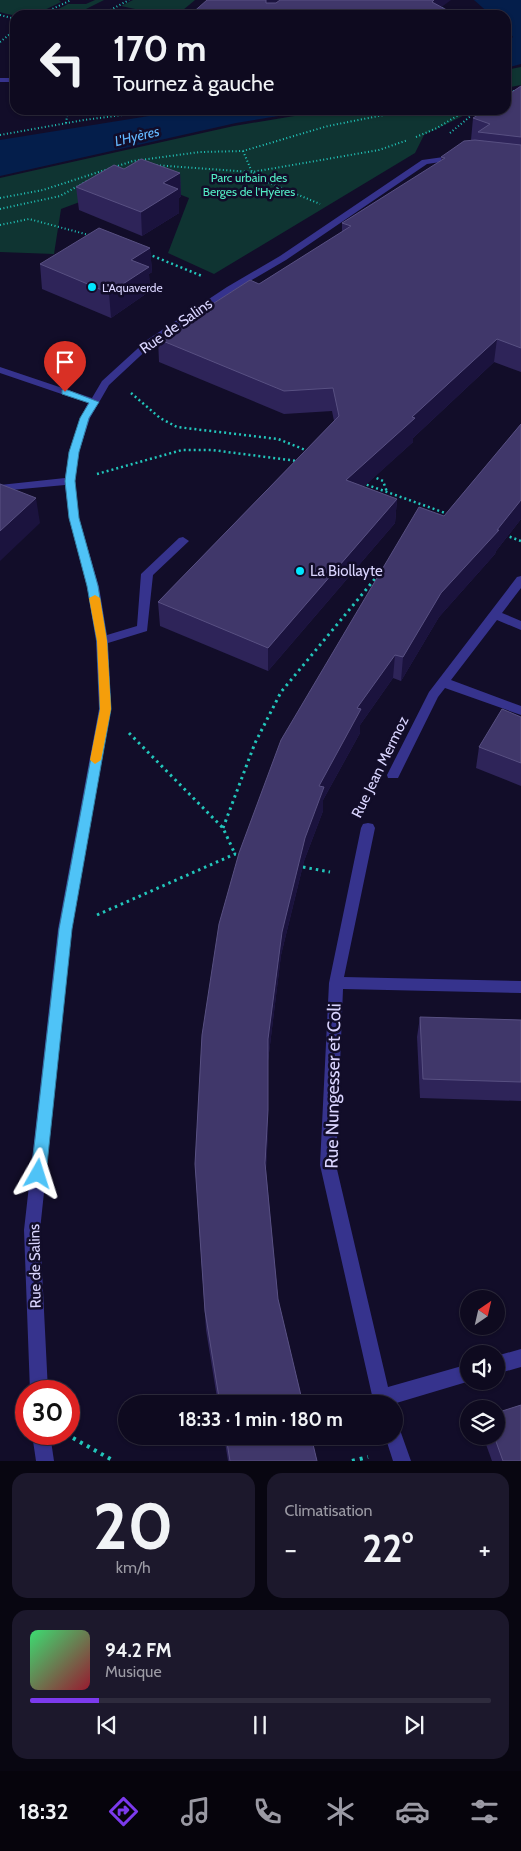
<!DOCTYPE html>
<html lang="fr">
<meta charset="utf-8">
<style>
body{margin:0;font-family:Cabin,sans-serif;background:#1c182c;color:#f1f3f6;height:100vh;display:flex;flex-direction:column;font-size:19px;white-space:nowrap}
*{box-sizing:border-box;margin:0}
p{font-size:16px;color:#9b9aa4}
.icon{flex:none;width:28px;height:28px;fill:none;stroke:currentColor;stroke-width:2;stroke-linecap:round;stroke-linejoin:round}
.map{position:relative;height:1461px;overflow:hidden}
.panel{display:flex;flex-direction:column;gap:12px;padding:12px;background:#080611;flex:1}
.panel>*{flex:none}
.top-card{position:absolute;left:10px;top:10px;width:501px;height:105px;border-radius:15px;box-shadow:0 1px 4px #0004,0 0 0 1px #2e2b3d;background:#0e0a1f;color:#f1f3f6;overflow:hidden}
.needle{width:32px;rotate:34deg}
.fabs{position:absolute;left:460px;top:1290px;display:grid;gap:10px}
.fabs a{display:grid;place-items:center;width:45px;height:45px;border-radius:50%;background:#0e0a1f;box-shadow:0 1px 4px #0004,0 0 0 1px #2e2b3d;font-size:25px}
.speed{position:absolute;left:15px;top:1380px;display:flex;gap:10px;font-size:25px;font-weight:700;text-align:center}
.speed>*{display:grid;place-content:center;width:65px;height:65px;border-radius:50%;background:#0e0a1f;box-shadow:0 1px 4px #0004,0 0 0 1px #2e2b3d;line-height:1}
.speed .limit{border:8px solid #d22;background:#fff;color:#111}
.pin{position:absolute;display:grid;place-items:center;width:42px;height:42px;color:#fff;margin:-51px -21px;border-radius:50% 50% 50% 0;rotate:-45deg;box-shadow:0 0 5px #0007}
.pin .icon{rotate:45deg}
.me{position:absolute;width:55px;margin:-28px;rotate:6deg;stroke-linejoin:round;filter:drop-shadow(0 0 4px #0008)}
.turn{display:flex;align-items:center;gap:18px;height:105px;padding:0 20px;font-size:22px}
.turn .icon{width:65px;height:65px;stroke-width:2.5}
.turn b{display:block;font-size:35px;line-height:42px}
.big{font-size:38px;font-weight:700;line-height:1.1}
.panel .widget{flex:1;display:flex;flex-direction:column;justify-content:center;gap:8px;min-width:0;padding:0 18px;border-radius:15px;background:#1c182c}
.panel .dial{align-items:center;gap:0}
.dial b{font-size:65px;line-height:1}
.song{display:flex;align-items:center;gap:15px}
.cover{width:60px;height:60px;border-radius:8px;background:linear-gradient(135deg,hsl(140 70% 55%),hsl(350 70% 35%))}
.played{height:5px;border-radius:2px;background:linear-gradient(90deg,#7c3aed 15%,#2e2b3d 15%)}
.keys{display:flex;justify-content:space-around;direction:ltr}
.heat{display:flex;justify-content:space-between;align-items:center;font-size:28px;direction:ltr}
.panel .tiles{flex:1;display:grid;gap:12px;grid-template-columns:1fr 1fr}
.widget:last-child{grid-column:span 2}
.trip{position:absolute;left:118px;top:1395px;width:285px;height:50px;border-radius:25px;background:#0e0a1f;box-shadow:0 1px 4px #0004,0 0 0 1px #2e2b3d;font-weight:700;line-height:50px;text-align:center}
.dock{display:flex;height:80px;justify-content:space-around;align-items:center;background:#06040c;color:#9b9aa4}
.dock .icon{width:35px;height:35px}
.dock .current{color:#7c3aed}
.dock b{font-size:22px;color:#f1f3f6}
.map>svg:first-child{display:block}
.green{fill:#0f3432}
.water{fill:#041e4b}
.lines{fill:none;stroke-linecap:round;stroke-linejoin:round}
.path-far3{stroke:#22c6bb;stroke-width:2;stroke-dasharray:1 2.5;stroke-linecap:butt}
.path-far2{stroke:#22c6bb;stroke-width:2.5;stroke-dasharray:2 3;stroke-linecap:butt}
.path-far1{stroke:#22c6bb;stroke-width:3;stroke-dasharray:2.5 4;stroke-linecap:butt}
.path{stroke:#22c6bb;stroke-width:4;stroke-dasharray:3 5;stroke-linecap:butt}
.minor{fill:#36338d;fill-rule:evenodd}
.wall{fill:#2e2459}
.shaded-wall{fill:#1b133e}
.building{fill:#40376a;stroke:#585082}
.route{fill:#4fc3f7;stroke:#337fa1}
.slow{fill:#f59e0b}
.poi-dot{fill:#01e7ff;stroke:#120d29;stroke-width:2}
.labels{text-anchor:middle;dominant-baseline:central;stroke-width:5;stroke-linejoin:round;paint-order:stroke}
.far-park-label{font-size:12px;fill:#53edc5;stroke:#120d29}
.far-poi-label{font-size:12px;fill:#dad5ff;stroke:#120d29;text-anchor:start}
.far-water-label{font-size:14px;font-style:italic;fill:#63b8ff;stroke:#120d29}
.street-label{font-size:15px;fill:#dad5ff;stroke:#120d29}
.poi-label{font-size:15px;fill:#dad5ff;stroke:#120d29;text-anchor:start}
.near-street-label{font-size:18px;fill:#dad5ff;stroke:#120d29}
</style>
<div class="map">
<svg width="521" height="1461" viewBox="0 0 521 1461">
<rect width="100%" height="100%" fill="#120d29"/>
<g class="green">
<path d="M0,0H59L61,2C40,13 23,20 0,12Z"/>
<path d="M95,0H104L74,15H47L68,4H86Z"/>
<path d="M133,0H195L177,15H163L121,6Z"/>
<path d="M521,67V85L506,88V70Z"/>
<path d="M330,110H475L424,135L415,153L214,274L168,253L189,198L141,179L61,209L54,254L0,252V178L234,126Z"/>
</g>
<g class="water">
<path d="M474,0H521V64L506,68V42L513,37L506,29V15H491Z"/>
<path d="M186,110H315L236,123L0,176V140Z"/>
</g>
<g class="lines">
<g class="path-far3">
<path d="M439,6L453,15"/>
<path d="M0,15L15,19"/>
<path d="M40,15L71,0"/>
<path d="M101,15L129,0"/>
<path d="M0,42L15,30"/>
<path d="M506,92L521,90"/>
<path d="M66,123L68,110"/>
<path d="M450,133L478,110"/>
<path d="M0,135L84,120L160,110"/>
<path d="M416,137L437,128L467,110"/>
<path d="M243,151L252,172L265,181L320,204"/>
<path d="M153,165L252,172L379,150L408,140"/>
<path d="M0,198L43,190L133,161L200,152L243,151L328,126L409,110"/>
<path d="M0,209L60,196L89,180"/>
<path d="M0,225L29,219L89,235"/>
</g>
<g class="path-far2">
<path d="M148,254L202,276"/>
<path d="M131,393L160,418L177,427L278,439L308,451"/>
<path d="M97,474L182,450H212L297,461"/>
<path d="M372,476L383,481L387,492"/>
<path d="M362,483L448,514"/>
<path d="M505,535L521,541"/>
</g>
<g class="path-far1">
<path d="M129,733L223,828L235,854"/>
<path d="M223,828L255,743L281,692L384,568"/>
<path d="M303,867L330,872"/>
<path d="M97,915L235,854L241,855"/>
</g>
<g class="path">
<path d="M73,1438L114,1461"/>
<path d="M352,1461L368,1457"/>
</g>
<g class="minor">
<rect x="0" y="78" width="15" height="4"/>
<path d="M458,155L462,157L461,159L427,164L286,260L233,291L153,344L109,385L90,418L79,452L75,481L79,518L99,587L107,635L137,626L141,574L179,538L183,537L189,541L153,575L147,631L108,643L111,709L72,929L40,1230L48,1391H30L24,1230L58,929L99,709L96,641L87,587L69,518L65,485L0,491V485L65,478C69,452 75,427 88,403L0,373V367L92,398L102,381L147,340L227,287L280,256L422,160Z"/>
<path d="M521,576V588L502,613L521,621V630L497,620L451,680L521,706V715L445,688L438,697L398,778H388L387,775L429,692L517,577Z"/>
<path d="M368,823L373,824L375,828L344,977L521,981V993L343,989L336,1165L388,1387L469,1364L470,1381L393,1404H374L320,1165L329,983L361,828L363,824Z"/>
<path d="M521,1349V1367L496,1374V1356Z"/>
<path d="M394,1427L400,1430L411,1461H393L385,1436H394Z"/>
<path d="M32,1434H50L54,1461H36Z"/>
</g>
</g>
<g class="wall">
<path d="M521,86V372L494,362L413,438V442L363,487L397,499L395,523L268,671L160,626L158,602L334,421L332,411L284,414L159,362L158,339L259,284L342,232V223L441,161V157L474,141L471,140L473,118Z"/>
<path d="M180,173L181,196L179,198V213L142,236L79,210L76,187Z"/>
<path d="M150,248L152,272L149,274L150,291L111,318L42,289L40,264Z"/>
<path d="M521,424V519L496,551L495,554L439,617L401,681L393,678L360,725V733L323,800V811L304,861L281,955L268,1061V1132L266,1170L278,1299L303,1404H218L206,1330L195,1164L202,1035L444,516Z"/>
<path d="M521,717V786L476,768L479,747Z"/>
<path d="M420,1017L521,1020V1101L420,1098L417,1037Z"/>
<path d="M224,1436H311L317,1461H228Z"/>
<path d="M483,1436H496L521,1461H492Z"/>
</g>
<g class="shaded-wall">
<path d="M266,0H284L266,15Z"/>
<path d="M434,0H451L431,15L432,2Z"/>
<path d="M180,173L181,196L179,198V213L142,236L141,212L163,183Z"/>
<path d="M150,248L152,272L149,274L150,291L111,318L109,293L131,260Z"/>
<path d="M497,339L494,362L413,438V442L345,504L346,480L412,417Z"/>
<path d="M36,498L40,523L0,561V531Z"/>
<path d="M397,499L395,523L268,671V648Z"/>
<path d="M521,500V519L496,551L495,554L439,617L401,681L403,657L441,593L497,530Z"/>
<path d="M395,655L393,678L360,725V733L323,800V811L304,861L281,955L268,1061V1039L282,932L305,838L319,786L357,708Z"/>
<path d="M268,1110V1132L265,1183V1163Z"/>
</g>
<g class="building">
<path d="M207,0H266V3H276L280,0H434L432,2L456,15H190Z"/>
<path d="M521,86V137L478,132L490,124L473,118L486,110H506V96Z"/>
<path d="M475,140L521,145V348L497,339L412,417L415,418L346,480L397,499L268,648L158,602L339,416L333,388L284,391L158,339L250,280L259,284L351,226L342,223L445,158L441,157L464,141Z"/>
<path d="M141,159L180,173L163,183L178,189L141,212L76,187L114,165L124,169Z"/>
<path d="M99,228L150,248L131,260L149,267L109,293L40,264Z"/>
<path d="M521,424V500L497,530H499L441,593L403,657L395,655L357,708L361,709L319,786L324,787L305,838L282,932L268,1039V1110L265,1163L278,1299L303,1404H220L205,1311L195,1164L202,1035L219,924L239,853L281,740L419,507L444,516Z"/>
<path d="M0,484L36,498L0,531Z"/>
<path d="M502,709L521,717V763L479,747Z"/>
<path d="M420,1017L521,1020V1082L423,1079Z"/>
<path d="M521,1405V1461H503L494,1436H496V1413Z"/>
<path d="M226,1436H311L317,1461H230Z"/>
</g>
<path class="route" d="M65,389L99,402L89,418L79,452L75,481L79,518L98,586L107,641L111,709L72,929L46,1174L44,1179L38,1180L33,1179L31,1174L59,929L100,709L97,641L87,586L69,518L65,481L69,452L80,418L89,403L62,394V390Z"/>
<path class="slow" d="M95,595L100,598L107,641L111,709L101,760L95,764L90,760L100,709L97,641L89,598Z"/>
<g class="poi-dot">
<circle cx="92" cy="287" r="5"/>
<circle cx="300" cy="571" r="5"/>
</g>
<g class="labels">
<g class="far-park-label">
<text x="249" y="177">Parc urbain des<tspan x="249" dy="14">Berges de l'Hyères</tspan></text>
</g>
<g class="far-poi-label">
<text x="102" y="287">L'Aquaverde</text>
</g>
<g class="far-water-label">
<text transform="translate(137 136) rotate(-14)">L'Hyères</text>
</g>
<g class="street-label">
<text transform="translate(176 326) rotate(-35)">Rue de Salins</text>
<text transform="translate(380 767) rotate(-64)">Rue Jean Mermoz</text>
<text transform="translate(35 1266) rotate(-91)">Rue de Salins</text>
</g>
<g class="poi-label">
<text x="310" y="571">La Biollayte</text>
</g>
<g class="near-street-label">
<text transform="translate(333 1086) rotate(-89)">Rue Nungesser et Coli</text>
</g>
</g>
</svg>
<div class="fabs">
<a><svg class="needle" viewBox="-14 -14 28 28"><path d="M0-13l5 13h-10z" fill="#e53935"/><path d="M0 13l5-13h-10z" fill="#9b9aa4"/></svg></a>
<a><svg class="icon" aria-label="sound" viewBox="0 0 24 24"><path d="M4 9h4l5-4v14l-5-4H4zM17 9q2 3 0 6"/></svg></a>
<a><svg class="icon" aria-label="layers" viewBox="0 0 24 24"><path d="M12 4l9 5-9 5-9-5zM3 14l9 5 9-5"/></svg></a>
</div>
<div class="speed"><div class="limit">30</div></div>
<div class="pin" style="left:65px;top:392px;background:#d93025"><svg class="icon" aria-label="arrive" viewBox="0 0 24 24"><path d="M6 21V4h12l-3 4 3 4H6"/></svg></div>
<svg class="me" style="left:38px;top:1174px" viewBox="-20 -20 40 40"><path d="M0-17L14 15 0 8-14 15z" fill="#4fc3f7" stroke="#fff" stroke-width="4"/></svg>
<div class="trip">18:33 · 1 min · 180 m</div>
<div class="top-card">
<div class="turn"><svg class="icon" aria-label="left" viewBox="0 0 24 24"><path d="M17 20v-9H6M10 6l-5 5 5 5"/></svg><div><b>170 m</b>Tournez à gauche</div></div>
</div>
</div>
<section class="panel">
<div class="tiles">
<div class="widget dial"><b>20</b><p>km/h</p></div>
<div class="widget"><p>Climatisation</p>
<div class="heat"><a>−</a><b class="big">22°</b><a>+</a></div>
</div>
<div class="widget">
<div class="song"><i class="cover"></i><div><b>94.2 FM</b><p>Musique</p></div></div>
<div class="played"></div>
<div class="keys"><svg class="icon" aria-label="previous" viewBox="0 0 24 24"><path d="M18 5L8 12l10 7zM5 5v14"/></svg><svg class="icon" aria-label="pause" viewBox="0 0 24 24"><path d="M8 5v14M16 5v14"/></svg><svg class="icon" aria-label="next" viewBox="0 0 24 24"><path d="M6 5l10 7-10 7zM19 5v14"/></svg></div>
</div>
</div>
</section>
<nav class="dock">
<b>18:32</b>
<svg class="icon current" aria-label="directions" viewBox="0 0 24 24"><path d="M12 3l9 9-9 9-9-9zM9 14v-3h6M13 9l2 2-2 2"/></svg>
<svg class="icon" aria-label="music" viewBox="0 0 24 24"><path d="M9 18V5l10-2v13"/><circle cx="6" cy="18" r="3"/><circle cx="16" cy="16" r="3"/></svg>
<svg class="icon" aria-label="phone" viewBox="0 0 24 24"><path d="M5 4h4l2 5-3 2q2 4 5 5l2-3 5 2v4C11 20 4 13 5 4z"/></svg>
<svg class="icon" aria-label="climate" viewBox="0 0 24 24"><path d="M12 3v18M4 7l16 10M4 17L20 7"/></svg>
<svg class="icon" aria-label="car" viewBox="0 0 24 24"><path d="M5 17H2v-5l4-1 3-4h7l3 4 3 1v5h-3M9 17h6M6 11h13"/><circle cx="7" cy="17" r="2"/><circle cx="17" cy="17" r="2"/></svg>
<svg class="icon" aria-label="filters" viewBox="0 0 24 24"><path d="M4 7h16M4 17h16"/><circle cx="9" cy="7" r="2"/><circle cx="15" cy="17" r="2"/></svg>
</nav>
